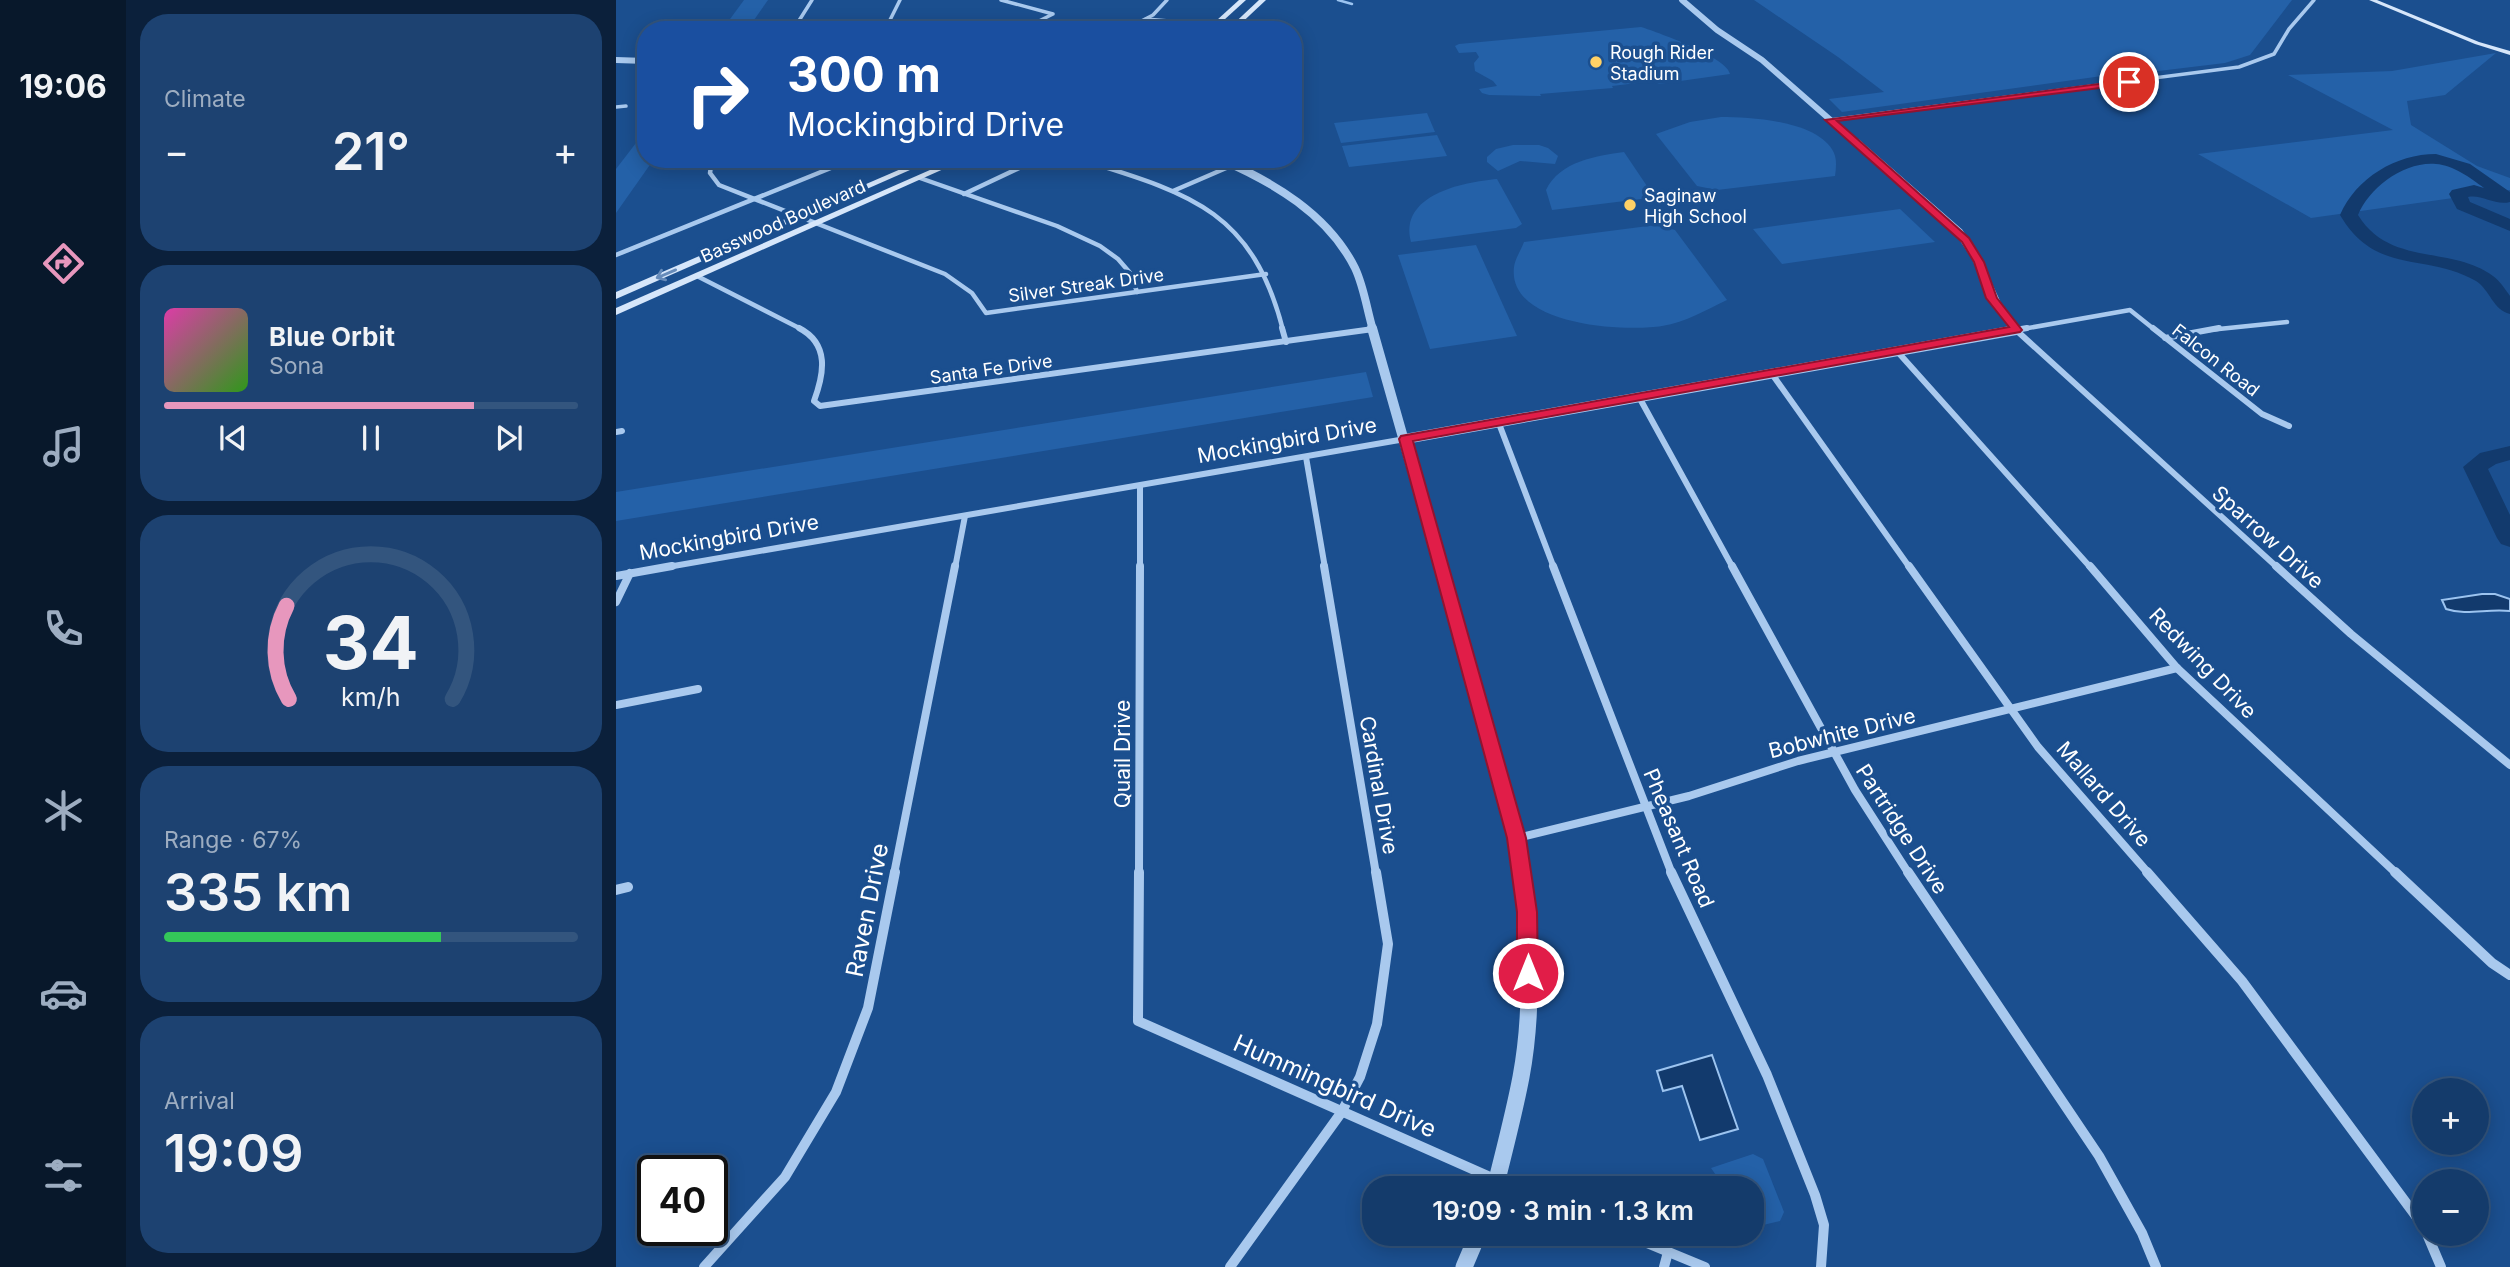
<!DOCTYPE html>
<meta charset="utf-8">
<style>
body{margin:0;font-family:Inter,sans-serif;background:#1d4271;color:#f1f3f6;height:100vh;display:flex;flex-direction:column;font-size:26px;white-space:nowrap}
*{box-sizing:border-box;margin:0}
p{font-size:23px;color:#9dadc1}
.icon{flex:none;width:38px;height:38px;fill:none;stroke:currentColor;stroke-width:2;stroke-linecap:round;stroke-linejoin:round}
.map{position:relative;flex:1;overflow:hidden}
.panel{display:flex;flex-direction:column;gap:14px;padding:14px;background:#0b203b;width:490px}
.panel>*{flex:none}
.guide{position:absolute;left:21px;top:21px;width:665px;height:147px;border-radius:28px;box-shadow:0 4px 18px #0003,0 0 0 2px #33557e;background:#1a4fa0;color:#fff;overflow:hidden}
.tools{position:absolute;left:1796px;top:1078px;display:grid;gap:14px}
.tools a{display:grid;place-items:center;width:77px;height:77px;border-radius:50%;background:#143b6b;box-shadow:0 4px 18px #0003,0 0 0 2px #33557e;font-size:35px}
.speed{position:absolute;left:21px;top:1155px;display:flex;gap:14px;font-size:35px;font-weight:700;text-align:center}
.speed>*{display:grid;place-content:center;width:91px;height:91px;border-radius:50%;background:#143b6b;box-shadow:0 4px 18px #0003,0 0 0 2px #33557e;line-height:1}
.speed .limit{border:4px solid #111;border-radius:10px;background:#fff;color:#111}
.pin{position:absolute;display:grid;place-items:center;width:60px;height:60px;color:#fff;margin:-30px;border:4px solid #fff;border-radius:50%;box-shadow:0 2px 7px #0007}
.me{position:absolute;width:77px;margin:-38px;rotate:0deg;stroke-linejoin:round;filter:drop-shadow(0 0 5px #0008)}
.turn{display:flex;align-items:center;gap:24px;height:147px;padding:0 35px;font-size:32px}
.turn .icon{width:91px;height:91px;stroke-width:2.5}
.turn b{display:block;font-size:49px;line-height:60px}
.big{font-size:52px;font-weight:600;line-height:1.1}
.panel .tile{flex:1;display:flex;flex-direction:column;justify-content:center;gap:10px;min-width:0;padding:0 24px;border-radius:28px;background:#1d4271}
.panel .dial{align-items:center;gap:0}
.dial svg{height:182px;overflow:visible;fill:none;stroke:#33557e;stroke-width:7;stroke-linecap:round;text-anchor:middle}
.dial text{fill:#f1f3f6;stroke:none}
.song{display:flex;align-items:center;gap:21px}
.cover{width:84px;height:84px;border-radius:10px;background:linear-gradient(135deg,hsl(320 70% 55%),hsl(110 70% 35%))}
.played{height:7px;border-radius:4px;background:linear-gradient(90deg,#e797bd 75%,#33557e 75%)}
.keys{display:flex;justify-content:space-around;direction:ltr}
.heat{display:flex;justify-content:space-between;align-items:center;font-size:38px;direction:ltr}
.charge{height:10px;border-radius:5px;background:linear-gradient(90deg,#34c759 67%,#33557e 0)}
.trip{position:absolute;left:746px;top:1176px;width:402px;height:70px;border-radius:28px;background:#143b6b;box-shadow:0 4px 18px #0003,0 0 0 2px #33557e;font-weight:600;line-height:70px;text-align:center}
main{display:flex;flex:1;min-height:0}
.dock{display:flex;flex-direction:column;width:126px;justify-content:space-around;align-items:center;background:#08182b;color:#9dadc1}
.dock .icon{width:49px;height:49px}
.dock .selected{color:#e797bd}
.dock b{font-size:32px;color:#f1f3f6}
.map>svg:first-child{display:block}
.green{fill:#2461a8}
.water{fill:#123a6d;stroke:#9cc4f0;stroke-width:2}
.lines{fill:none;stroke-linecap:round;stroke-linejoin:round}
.stream{stroke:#9cc4f0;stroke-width:2.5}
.river{fill:#123a6d;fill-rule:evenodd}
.minor-far4{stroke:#a9c9ee;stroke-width:3.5}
.minor-far3{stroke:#a9c9ee;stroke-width:4.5}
.minor-far2{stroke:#a9c9ee;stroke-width:6}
.minor-far1{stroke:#a9c9ee;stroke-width:8}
.minor{stroke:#a9c9ee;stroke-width:10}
.tertiary-far4{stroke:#a9c9ee;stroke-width:6}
.tertiary-far3{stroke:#a9c9ee;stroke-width:8}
.tertiary-far2{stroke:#a9c9ee;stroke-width:10}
.tertiary-far1{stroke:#a9c9ee;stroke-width:13}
.tertiary{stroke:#a9c9ee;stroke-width:17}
.secondary{fill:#d6e6fa;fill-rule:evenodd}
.oneway{stroke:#668bba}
.route{fill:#e11d48;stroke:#92132f;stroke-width:2}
.poi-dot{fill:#ffd166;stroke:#1b4f8f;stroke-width:2.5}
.labels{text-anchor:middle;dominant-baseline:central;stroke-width:7;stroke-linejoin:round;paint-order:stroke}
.far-poi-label{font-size:18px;fill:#fff;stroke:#1b4f8f;text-anchor:start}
.far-street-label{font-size:18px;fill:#fff;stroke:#1b4f8f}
.street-label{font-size:21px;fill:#fff;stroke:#1b4f8f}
.near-street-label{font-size:24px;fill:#fff;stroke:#1b4f8f}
</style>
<main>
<nav class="dock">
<b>19:06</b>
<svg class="icon selected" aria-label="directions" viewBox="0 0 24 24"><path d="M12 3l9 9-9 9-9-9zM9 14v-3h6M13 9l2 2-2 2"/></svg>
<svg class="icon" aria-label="music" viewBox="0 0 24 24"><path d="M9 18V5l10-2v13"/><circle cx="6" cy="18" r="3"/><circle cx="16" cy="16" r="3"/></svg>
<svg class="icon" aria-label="phone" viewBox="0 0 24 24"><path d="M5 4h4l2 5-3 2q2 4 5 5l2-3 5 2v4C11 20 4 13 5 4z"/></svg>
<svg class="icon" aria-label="climate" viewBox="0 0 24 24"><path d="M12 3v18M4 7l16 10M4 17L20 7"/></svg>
<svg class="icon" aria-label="car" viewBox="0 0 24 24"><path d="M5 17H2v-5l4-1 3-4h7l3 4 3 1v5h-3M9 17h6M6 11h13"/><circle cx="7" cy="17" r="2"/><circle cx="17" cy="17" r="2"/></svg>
<svg class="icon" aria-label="filters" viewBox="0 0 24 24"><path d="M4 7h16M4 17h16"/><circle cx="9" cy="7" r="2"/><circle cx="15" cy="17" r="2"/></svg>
</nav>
<section class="panel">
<div class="tile"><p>Climate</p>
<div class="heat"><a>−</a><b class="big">21°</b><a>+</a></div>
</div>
<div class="tile">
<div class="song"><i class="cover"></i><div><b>Blue Orbit</b><p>Sona</p></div></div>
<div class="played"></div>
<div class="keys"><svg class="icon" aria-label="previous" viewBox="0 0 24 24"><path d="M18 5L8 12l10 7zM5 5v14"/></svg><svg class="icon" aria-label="pause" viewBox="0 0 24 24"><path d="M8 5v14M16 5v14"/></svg><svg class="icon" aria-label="next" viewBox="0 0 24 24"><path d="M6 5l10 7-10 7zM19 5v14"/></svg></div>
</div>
<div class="tile dial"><svg viewBox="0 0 100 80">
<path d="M14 69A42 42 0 1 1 86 69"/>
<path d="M14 69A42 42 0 0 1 13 28" stroke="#e797bd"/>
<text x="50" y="56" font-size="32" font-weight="700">34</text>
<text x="50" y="72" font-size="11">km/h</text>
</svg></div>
<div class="tile"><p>Range · 67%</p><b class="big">335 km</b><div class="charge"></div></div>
<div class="tile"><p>Arrival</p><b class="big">19:09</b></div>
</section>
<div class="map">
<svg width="1894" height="1267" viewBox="0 0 1894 1267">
<rect width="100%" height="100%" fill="#1b4f8f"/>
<g class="green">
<path d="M128,0H152L131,30H106Z"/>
<path d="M1138,0H1676L1634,55L1609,63L1526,73L1522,71L1226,112L1213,99L1268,92L1222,57Z"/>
<path d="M1025,27C1044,33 1112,58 1114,74L1043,84L1038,81L996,86L997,88L924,94L925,96L873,95L866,93L863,89L881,86L877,81L859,71L858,63L863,57L860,52L843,53L839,46L843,44Z"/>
<path d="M1880,53L1829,95L1791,101L1795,125L1861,166L1894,178V190L1695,218L1582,154L1777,130L1672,75L1776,71Z"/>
<path d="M811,113L819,132L725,143L718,123Z"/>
<path d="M1105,117C1136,117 1203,121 1218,153C1221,160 1220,168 1219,176L1101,190L1081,186L1040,134L1074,122Z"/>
<path d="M30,130V159H38L0,213V169Z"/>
<path d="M821,135L831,156L733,167L726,146Z"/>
<path d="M897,145H923L932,148L942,156L939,164L904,161L882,171L871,162V157L880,149Z"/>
<path d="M1008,152L1037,195L1033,198L936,210L930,190C944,161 980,156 1008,152Z"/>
<path d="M881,179L906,224L900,228L795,242C782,195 847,182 881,179Z"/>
<path d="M1284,209L1319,242L1166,264L1137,229Z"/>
<path d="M1040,225L1059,230L1111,300C1090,310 1070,322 1046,326C1010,332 891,326 898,267C899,259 905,250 908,242Z"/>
<path d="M860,245L901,336L814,349L782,255Z"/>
<path d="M750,372L757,397L0,521V492Z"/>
<path d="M1137,1154L1147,1159L1168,1212L1164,1221L1147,1225L1136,1218V1188H1109L1095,1168Z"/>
</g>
<g class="water">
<path d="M1866,594H1879L1894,599V611C1872,608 1851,616 1830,609L1826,600Z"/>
<path d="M1096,1055L1122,1129L1084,1140L1066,1086L1047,1091L1041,1071Z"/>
</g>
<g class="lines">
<path class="stream" d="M722,0L736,4"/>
<g class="river">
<path d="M1820,154L1854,164L1894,192V202C1879,206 1866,194 1852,197L1854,202L1894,219V231L1841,209L1833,194L1836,190L1858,185L1868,188C1855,178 1837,165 1820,164C1788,161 1753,188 1742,215C1774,267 1835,245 1877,276C1884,281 1889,289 1894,296V314C1877,310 1874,290 1860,281C1809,252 1760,276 1724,215C1740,178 1780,154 1820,154Z"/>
<path d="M1894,446V460L1880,464L1872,469L1894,515V547L1885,544L1881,538L1847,467L1864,453Z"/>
</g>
<g class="minor-far4">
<path d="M196,0L179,27L225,30"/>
<path d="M385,0L437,14L405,30"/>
<path d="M530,19L576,23"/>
<path d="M262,30L273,22L284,0"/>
<path d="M508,30L537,15L551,0"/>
<path d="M0,107L10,106"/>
<path d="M1214,120L1623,67L1658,54L1673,29L1698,0"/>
</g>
<g class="minor-far3">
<path d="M96,159L94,173L103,185L329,274L356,293L370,313L650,274"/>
<path d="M463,159C572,193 636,209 667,330"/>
<path d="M304,178L441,226L484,246L502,259L515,274L521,292"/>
<path d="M557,191L631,159"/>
<path d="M348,194L422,159"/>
<path d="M0,255L237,159"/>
<path d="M81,276L187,330"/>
<path d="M751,330L757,329"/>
<path d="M1401,330L1514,310L1539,330"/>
<path d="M1593,330L1671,322"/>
</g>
<g class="minor-far2">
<path d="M183,328C214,344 208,374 198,401L204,406L757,329"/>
<path d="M666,328L670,342"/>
<path d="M1537,328L1646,414L1673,426"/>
<path d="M1400,330L1662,568"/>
<path d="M1400,330L1411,328"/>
<path d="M1549,338L1603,328"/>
<path d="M1280,350L1475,568"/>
<path d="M1156,374L1294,568"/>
<path d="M1023,397L1117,568"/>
<path d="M882,421L938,568"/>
<path d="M0,432L6,431"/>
<path d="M690,457L709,568"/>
<path d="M46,568L789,439"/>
<path d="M339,568L349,516"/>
<path d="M524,568V486"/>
</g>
<g class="minor-far1">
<path d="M708,566L760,874"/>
<path d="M937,566L1056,874"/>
<path d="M1116,566L1239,790L1293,874"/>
<path d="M1293,566L1422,747L1533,874"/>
<path d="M1474,566L1561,668L1781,874"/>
<path d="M1660,566L1735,634L1894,765"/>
<path d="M0,576L56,566"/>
<path d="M0,602L14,573"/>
<path d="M0,705L82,689"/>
<path d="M901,838L1073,796L1182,761L1561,668"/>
<path d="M278,874L339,566"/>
<path d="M523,874L524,566"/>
</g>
<g class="minor">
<path d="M523,872L522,1021L899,1188"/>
<path d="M1055,872L1151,1075L1199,1195L1208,1225L1205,1267"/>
<path d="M1292,872L1483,1156L1526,1233L1540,1267"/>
<path d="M1531,872L1626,981L1808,1227"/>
<path d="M1779,872L1876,963L1894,975"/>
<path d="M0,890L12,887"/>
<path d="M1009,1234L1089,1267"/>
<path d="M1811,1234L1825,1267"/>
<path d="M88,1267L169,1177L220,1092L252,1008L279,872"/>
<path d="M614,1267L725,1113L744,1077L761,1024L772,944L760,872"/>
<path d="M1048,1267L1052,1252"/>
</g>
<g class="tertiary-far4">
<path d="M1066,0L1101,30L1146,60L1243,145"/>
<path d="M0,60L30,61"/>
</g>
<g class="tertiary-far3">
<path d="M1241,143L1343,232L1359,256L1382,306L1400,330"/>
<path d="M604,159C657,182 712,214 739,268C748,287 751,310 757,330"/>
</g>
<g class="tertiary-far2">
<path d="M756,328L824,568"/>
<path d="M789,439L1400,330"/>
</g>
<path class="tertiary-far1" d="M824,566L901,838L906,874"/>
<g class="tertiary">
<path d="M879,1188C888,1151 898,1114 905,1077C917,1013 914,936 906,872"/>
<path d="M848,1267L862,1234"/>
</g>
<g class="secondary">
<path d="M623,0H630L597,30H590Z"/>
<path d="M643,0H650L618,30H611Z"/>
<path d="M1753,0H1761L1863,42L1894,51V55L1859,44Z"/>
<path d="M308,159H319L0,299V292Z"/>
<path d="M339,159H350L0,315V308Z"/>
</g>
</g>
<defs><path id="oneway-shaft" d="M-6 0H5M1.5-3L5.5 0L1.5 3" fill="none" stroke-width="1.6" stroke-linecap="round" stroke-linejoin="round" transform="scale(1.75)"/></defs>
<use class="oneway" href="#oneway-shaft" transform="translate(50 274) rotate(157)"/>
<path class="route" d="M1513,80L1516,84L1221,121L1353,238L1368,262L1381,298L1406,330L1404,332L797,441L910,838L921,912L922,973L919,980L912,983L904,980L901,973V912L891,838L783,439L785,436L1393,327L1370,298L1358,262L1346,242L1209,120Z"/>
<g class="poi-dot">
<circle cx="980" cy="62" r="7"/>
<circle cx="1014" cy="205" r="7"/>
</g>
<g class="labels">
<g class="far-poi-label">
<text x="994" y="52">Rough Rider<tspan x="994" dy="21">Stadium</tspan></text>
<text x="1028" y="195">Saginaw<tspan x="1028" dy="21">High School</tspan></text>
</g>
<g class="far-street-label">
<text transform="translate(167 221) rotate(-24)">Basswood Boulevard</text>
<text transform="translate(470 285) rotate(-8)">Silver Streak Drive</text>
<text transform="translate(1600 360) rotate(38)">Falcon Road</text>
<text transform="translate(375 369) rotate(-8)">Santa Fe Drive</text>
</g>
<g class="street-label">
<text transform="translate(671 440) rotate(-10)">Mockingbird Drive</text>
<text transform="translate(113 537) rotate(-10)">Mockingbird Drive</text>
<text transform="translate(1652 537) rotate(42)">Sparrow Drive</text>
<text transform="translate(1587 663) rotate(46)">Redwing Drive</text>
<text transform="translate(1226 733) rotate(-14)">Bobwhite Drive</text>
<text transform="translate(506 754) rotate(-90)">Quail Drive</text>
<text transform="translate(763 785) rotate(80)">Cardinal Drive</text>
<text transform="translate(1488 794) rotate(49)">Mallard Drive</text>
<text transform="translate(1286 829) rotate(57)">Partridge Drive</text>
<text transform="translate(1063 838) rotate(67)">Pheasant Road</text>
</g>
<g class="near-street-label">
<text transform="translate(251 910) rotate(-79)">Raven Drive</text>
<text transform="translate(719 1086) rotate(24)">Hummingbird Drive</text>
</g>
</g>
</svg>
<div class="tools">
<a>+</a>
<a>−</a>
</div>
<div class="speed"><div class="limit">40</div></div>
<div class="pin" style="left:1513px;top:82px;background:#d93025"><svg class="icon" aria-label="arrive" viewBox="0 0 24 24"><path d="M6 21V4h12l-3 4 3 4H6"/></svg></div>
<svg class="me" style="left:912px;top:973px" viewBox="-20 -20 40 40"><circle r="17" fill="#e11d48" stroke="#fff" stroke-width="3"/><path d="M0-11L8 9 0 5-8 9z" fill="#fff"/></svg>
<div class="trip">19:09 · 3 min · 1.3 km</div>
<div class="guide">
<div class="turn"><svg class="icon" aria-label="right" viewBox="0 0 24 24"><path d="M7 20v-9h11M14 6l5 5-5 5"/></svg><div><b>300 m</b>Mockingbird Drive</div></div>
</div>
</div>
</main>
